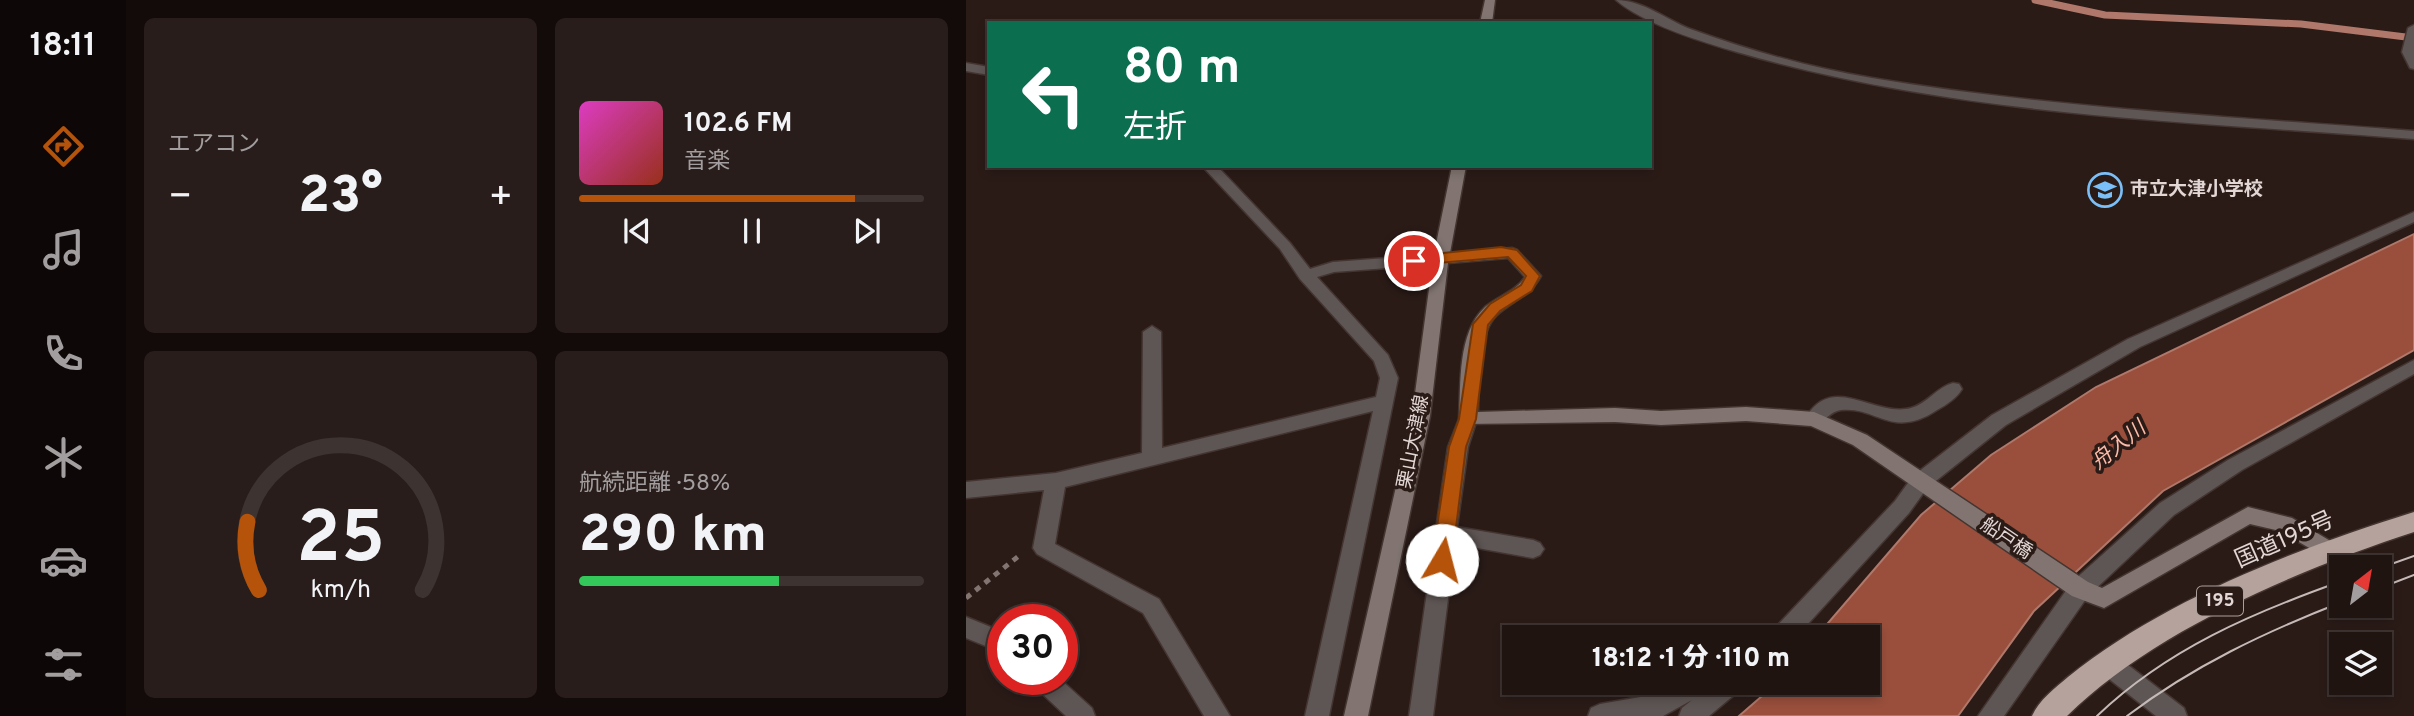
<!DOCTYPE html>
<html lang="ja">
<meta charset="utf-8">
<style>
body{margin:0;font-family:Overpass,"Noto Sans JP",sans-serif;background:#281d1a;color:#f1f3f6;height:100vh;display:flex;flex-direction:column;font-size:26px;white-space:nowrap}
*{box-sizing:border-box;margin:0}
p{font-size:23px;color:#a29e9f}
.icon{flex:none;width:38px;height:38px;fill:none;stroke:currentColor;stroke-width:2;stroke-linecap:round;stroke-linejoin:round}
.map{position:relative;flex:1;overflow:hidden}
.details{display:flex;flex-direction:column;gap:18px;padding:18px;background:#120b09;width:840px}
.details>*{flex:none}
.top-card{position:absolute;left:21px;top:21px;width:665px;height:147px;border-radius:0px;box-shadow:0 4px 10px #0003,0 0 0 2px #3d3331;background:#0b6e4f;color:#fff;overflow:hidden}
.needle{width:46px;rotate:31deg}
.controls{position:absolute;left:1363px;top:555px;display:grid;gap:14px}
.controls a{display:grid;place-items:center;width:63px;height:63px;border-radius:0px;background:#201411;box-shadow:0 4px 10px #0003,0 0 0 2px #3d3331;font-size:35px}
.speed{position:absolute;left:21px;top:604px;display:flex;gap:14px;font-size:35px;font-weight:700;text-align:center}
.speed>*{display:grid;place-content:center;width:91px;height:91px;border-radius:50%;background:#201411;box-shadow:0 4px 10px #0003,0 0 0 2px #3d3331;line-height:1}
.speed .limit{border:10px solid #d22;background:#fff;color:#111}
.pin{position:absolute;display:grid;place-items:center;width:60px;height:60px;color:#fff;margin:-30px;border:4px solid #fff;border-radius:50%;box-shadow:0 2px 7px #0007}
.me{position:absolute;width:77px;margin:-38px;rotate:8deg;stroke-linejoin:round;filter:drop-shadow(0 0 5px #0008)}
.turn{display:flex;align-items:center;gap:24px;height:147px;padding:0 21px;font-size:32px}
.turn .icon{width:91px;height:91px;stroke-width:2.5}
.turn b{display:block;font-size:49px;line-height:60px}
.big{font-size:52px;font-weight:800;line-height:1.1}
.details .tile{flex:1;display:flex;flex-direction:column;justify-content:center;gap:10px;min-width:0;padding:0 24px;border-radius:10px;background:#281d1a}
.details .dial{align-items:center;gap:0}
.dial svg{height:182px;overflow:visible;fill:none;stroke:#3d3331;stroke-width:7;stroke-linecap:round;text-anchor:middle}
.dial text{fill:#f1f3f6;stroke:none}
.song{display:flex;align-items:center;gap:21px}
.cover{width:84px;height:84px;border-radius:10px;background:linear-gradient(135deg,hsl(310 70% 55%),hsl(10 70% 35%))}
.played{height:7px;border-radius:4px;background:linear-gradient(90deg,#b45309 80%,#3d3331 80%)}
.keys{display:flex;justify-content:space-around;direction:ltr}
.heat{display:flex;justify-content:space-between;align-items:center;font-size:38px;direction:ltr}
.charge{height:10px;border-radius:5px;background:linear-gradient(90deg,#34c759 58%,#3d3331 0)}
.details .tiles{flex:1;display:grid;gap:18px;grid-template-columns:repeat(2,1fr)}
.trip{position:absolute;left:536px;top:625px;width:378px;height:70px;border-radius:0px;background:#201411;box-shadow:0 4px 10px #0003,0 0 0 2px #3d3331;font-weight:800;line-height:70px;text-align:center}
main{display:flex;flex:1;min-height:0}
.tab-bar{display:flex;flex-direction:column;width:126px;justify-content:space-around;align-items:center;background:#0d0807;color:#a29e9f}
.tab-bar .icon{width:49px;height:49px}
.tab-bar .on{color:#b45309}
.tab-bar b{font-size:32px;color:#f1f3f6}
.map>svg:first-child{display:block}
.water{fill:#994f3c;stroke:#af786a;stroke-width:2}
.lines{fill:none;stroke-linecap:round;stroke-linejoin:round}
.stream{stroke:#af786a;stroke-width:7}
.street-casing{stroke:#443531;stroke-width:3}
.secondary-casing{stroke:#443531;stroke-width:3}
.highway-casing{stroke:#443531;stroke-width:3}
.path{stroke:#817471;stroke-width:5;stroke-dasharray:6 6;stroke-linecap:butt}
.street{fill:#5e5654;fill-rule:evenodd}
.secondary{fill:#827571;fill-rule:evenodd}
.highway{fill:#b6a29c;fill-rule:evenodd}
.tram{stroke:#c5bab7;stroke-width:2}
.route{fill:#b45309;stroke:#753606;stroke-width:2}
.labels{text-anchor:middle;dominant-baseline:central;stroke-width:7;stroke-linejoin:round;paint-order:stroke}
.shield{fill:#2a1b17;stroke:#ab9f9b;stroke-width:2}
.shield-label{font-size:18px;font-weight:bold;fill:#e2d7d4}
.poi-label{font-size:19px;font-weight:bold;fill:#e2d7d4;stroke:#2a1b17;text-anchor:start}
.street-label{font-size:19px;fill:#e2d7d4;stroke:#2a1b17}
.water-label{font-size:21px;font-style:italic;fill:#fcbaa8;stroke:#2a1b17}
.near-street-label{font-size:23px;fill:#e2d7d4;stroke:#2a1b17}
</style>
<main>
<nav class="tab-bar">
<b>18:11</b>
<svg class="icon on" aria-label="directions" viewBox="0 0 24 24"><path d="M12 3l9 9-9 9-9-9zM9 14v-3h6M13 9l2 2-2 2"/></svg>
<svg class="icon" aria-label="music" viewBox="0 0 24 24"><path d="M9 18V5l10-2v13"/><circle cx="6" cy="18" r="3"/><circle cx="16" cy="16" r="3"/></svg>
<svg class="icon" aria-label="phone" viewBox="0 0 24 24"><path d="M5 4h4l2 5-3 2q2 4 5 5l2-3 5 2v4C11 20 4 13 5 4z"/></svg>
<svg class="icon" aria-label="climate" viewBox="0 0 24 24"><path d="M12 3v18M4 7l16 10M4 17L20 7"/></svg>
<svg class="icon" aria-label="car" viewBox="0 0 24 24"><path d="M5 17H2v-5l4-1 3-4h7l3 4 3 1v5h-3M9 17h6M6 11h13"/><circle cx="7" cy="17" r="2"/><circle cx="17" cy="17" r="2"/></svg>
<svg class="icon" aria-label="filters" viewBox="0 0 24 24"><path d="M4 7h16M4 17h16"/><circle cx="9" cy="7" r="2"/><circle cx="15" cy="17" r="2"/></svg>
</nav>
<section class="details">
<div class="tiles">
<div class="tile"><p>エアコン</p>
<div class="heat"><a>−</a><b class="big">23°</b><a>+</a></div>
</div>
<div class="tile">
<div class="song"><i class="cover"></i><div><b>102.6 FM</b><p>音楽</p></div></div>
<div class="played"></div>
<div class="keys"><svg class="icon" aria-label="previous" viewBox="0 0 24 24"><path d="M18 5L8 12l10 7zM5 5v14"/></svg><svg class="icon" aria-label="pause" viewBox="0 0 24 24"><path d="M8 5v14M16 5v14"/></svg><svg class="icon" aria-label="next" viewBox="0 0 24 24"><path d="M6 5l10 7-10 7zM19 5v14"/></svg></div>
</div>
<div class="tile dial"><svg viewBox="0 0 100 80">
<path d="M14 69A42 42 0 1 1 86 69"/>
<path d="M14 69A42 42 0 0 1 9 39" stroke="#b45309"/>
<text x="50" y="56" font-size="32" font-weight="700">25</text>
<text x="50" y="72" font-size="11">km/h</text>
</svg></div>
<div class="tile"><p>航続距離 · 58%</p><b class="big">290 km</b><div class="charge"></div></div>
</div>
</section>
<div class="map">
<svg width="1448" height="716" viewBox="0 0 1448 716">
<rect width="100%" height="100%" fill="#2a1b17"/>
<path class="water" d="M1448,234V350L1197,491L1068,611L992,716H773L811,683L901,682V637H850L955,515L1025,455L1130,387Z"/>
<g class="lines">
<path class="stream" d="M1069,0L1139,15L1335,24L1448,38"/>
<g class="street-casing">
<g id="street">
<path d="M650,0C677,0 702,21 727,30C785,51 846,68 906,78C1085,108 1267,117 1448,131V139C1222,121 989,116 771,52C736,42 677,24 650,0Z"/>
<path d="M1448,25V69L1444,68L1436,52L1442,28Z"/>
<path d="M0,63L23,67V75L0,71Z"/>
<path d="M236,166H251L324,243L344,269L367,262L475,254L483,259L475,264L368,272L351,277L422,355L432,378L363,716H339L407,411L99,487L89,544L193,599L264,716H238L177,613L71,554L67,548L78,490L0,498V482L90,473L176,453L177,332L186,326L195,332L196,448L410,397L414,378L408,361L334,279L314,249Z"/>
<path d="M1448,212V222L1174,347L1040,425L961,488L943,513L830,637H804L807,630L929,501L947,476L1026,415L1162,339Z"/>
<path d="M1448,360V374L1276,470L1208,515L1122,596L1038,716H1012L1106,582L1194,503L1262,460Z"/>
<path d="M987,383L993,384L996,389C991,398 980,405 971,410C926,440 911,406 875,410C860,412 857,429 841,424L839,419C866,371 908,418 945,408C961,404 971,387 987,383Z"/>
<path d="M502,412L509,414L511,419L502,447L491,527L567,540L574,543L578,549L574,555L567,558L489,544L467,716H443L482,447L495,414Z"/>
<path d="M0,617L37,632V653L0,638Z"/>
<path d="M1141,652L1149,655L1218,708L1221,716H1190L1133,671L1129,663L1133,655Z"/>
<path d="M65,679H94L126,708L129,716H100L69,687Z"/>
<path d="M712,682H746L745,685L778,682L774,690L743,716H713L716,708L726,700L697,716H622L625,708L634,704L692,694Z"/>
</g>
</g>
<g class="secondary-casing">
<g id="secondary">
<path d="M519,0H529L526,23H514Z"/>
<path d="M486,166H500L484,253L546,248L551,250L575,276C564,296 546,301 530,316C511,335 513,386 512,412L649,408L695,411L780,407L848,412L901,435L1122,582L1136,588L1282,507L1326,518L1371,545L1375,551L1371,557L1364,560L1314,531L1284,524L1138,608L1106,596L887,445L845,426L780,421L695,425L649,422L495,424L493,419C495,384 491,333 519,307C532,296 549,292 559,277L542,258L482,263L464,416L402,716H378L446,416L467,259Z"/>
</g>
</g>
<g class="highway-casing">
<path id="highway" d="M1448,512V532C1334,569 1187,631 1101,716H1066C1073,700 1089,688 1102,677C1197,600 1332,548 1448,512Z"/>
</g>
<path class="path" d="M0,598L54,555"/>
<use href="#street" class="street"/>
<use href="#secondary" class="secondary"/>
<use href="#highway" class="highway"/>
<g class="tram">
<path d="M1414,568L1448,556"/>
<path d="M1414,588L1448,575"/>
<path d="M1131,716C1201,649 1286,613 1376,581"/>
<path d="M1161,716C1227,666 1299,632 1376,602"/>
</g>
</g>
<path class="route" d="M535,247L551,250L574,276L566,291L534,311L522,325L510,419L500,447L486,560L483,566H469L466,560L483,447L493,419L507,324L524,304L555,285L560,276L542,257L448,265L441,261L448,256Z"/>
<defs>
<g id="school-ring" transform="scale(1.75)"><circle r="9.5" fill="#2a1b17" stroke="#7abff8" stroke-width="1.5"/><path d="M0-5L7-2L0 1L-7-2ZM-4 1L0 2.5L4 1V4Q0 6-4 4Z" fill="#7abff8"/></g>
</defs>
<g fill-rule="evenodd">
<use href="#school-ring" x="1139" y="190"/>
</g>
<g class="labels">
<rect class="shield" x="1231" y="586.5" width="46" height="29" rx="5"/>
<g class="shield-label">
<text x="1254" y="601">195</text>
</g>
<g class="poi-label">
<text x="1164" y="190">市立大津小学校</text>
</g>
<g class="street-label">
<text transform="translate(448 442) rotate(-79)">栗山大津線</text>
<text transform="translate(1040 539) rotate(34)">船戸橋</text>
</g>
<g class="water-label">
<text transform="translate(1153 446) rotate(-39)">舟入川</text>
</g>
<g class="near-street-label">
<text transform="translate(1319 541) rotate(-24)">国道195号</text>
</g>
</g>
</svg>
<div class="controls">
<a><svg class="needle" viewBox="-14 -14 28 28"><path d="M0-13l5 13h-10z" fill="#e53935"/><path d="M0 13l5-13h-10z" fill="#a29e9f"/></svg></a>
<a><svg class="icon" aria-label="layers" viewBox="0 0 24 24"><path d="M12 4l9 5-9 5-9-5zM3 14l9 5 9-5"/></svg></a>
</div>
<div class="speed"><div class="limit">30</div></div>
<div class="pin" style="left:448px;top:261px;background:#d93025"><svg class="icon" aria-label="arrive" viewBox="0 0 24 24"><path d="M6 21V4h12l-3 4 3 4H6"/></svg></div>
<svg class="me" style="left:476px;top:560px" viewBox="-20 -20 40 40"><circle r="19" fill="#fff"/><path d="M0-13L10 11 0 6-10 11z" fill="#b45309"/></svg>
<div class="trip">18:12 · 1 分 · 110 m</div>
<div class="top-card">
<div class="turn"><svg class="icon" aria-label="left" viewBox="0 0 24 24"><path d="M17 20v-9H6M10 6l-5 5 5 5"/></svg><div><b>80 m</b>左折</div></div>
</div>
</div>
</main>
